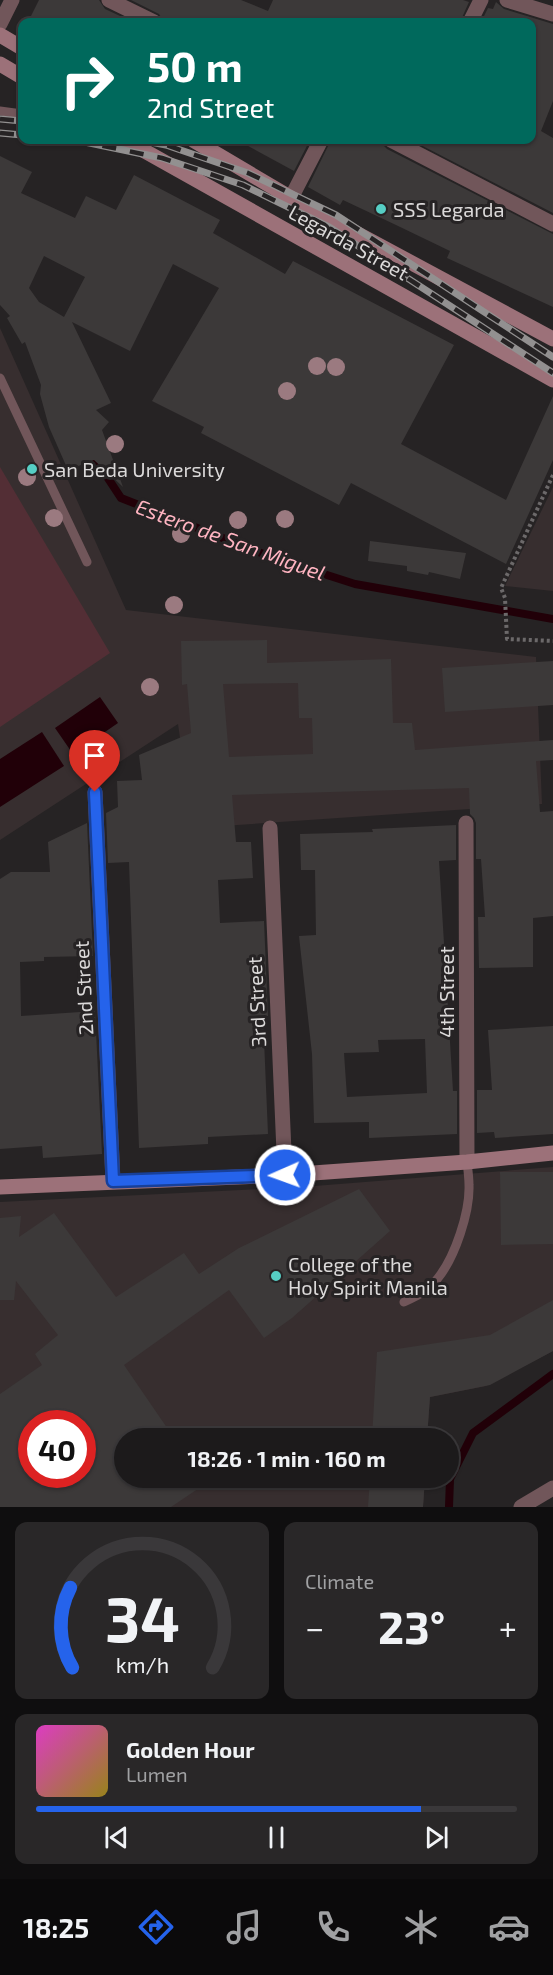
<!DOCTYPE html>
<meta charset="utf-8">
<style>
body{margin:0;font-family:"Exo 2",sans-serif;background:#292728;color:#f1f3f6;height:100vh;display:flex;flex-direction:column;font-size:22px;white-space:nowrap}
*{box-sizing:border-box;margin:0}
p{font-size:20px;color:#a0a1a3}
.icon{flex:none;width:33px;height:33px;fill:none;stroke:currentColor;stroke-width:2;stroke-linecap:round;stroke-linejoin:round}
.map{position:relative;height:1507px;overflow:hidden}
.side{display:flex;flex-direction:column;gap:15px;padding:15px;background:#0f0e0f;flex:1}
.side>*{flex:none}
.banner{position:absolute;left:18px;top:18px;width:518px;height:126px;border-radius:12px;box-shadow:0 2px 4px #0004,0 0 0 2px #3a383a;background:#00695c;color:#fff;overflow:hidden}
.speed{position:absolute;left:18px;top:1410px;display:flex;gap:12px;font-size:30px;font-weight:700;text-align:center}
.speed>*{display:grid;place-content:center;width:78px;height:78px;border-radius:50%;background:#1c1a1b;box-shadow:0 2px 4px #0004,0 0 0 2px #3a383a;line-height:1}
.speed .limit{border:9px solid #d22;background:#fff;color:#111}
.pin{position:absolute;display:grid;place-items:center;width:51px;height:51px;color:#fff;margin:-62px -26px;border-radius:50% 50% 50% 0;rotate:-45deg;box-shadow:0 0 6px #0007}
.pin .icon{rotate:45deg}
.me{position:absolute;width:66px;margin:-33px;rotate:268deg;stroke-linejoin:round;filter:drop-shadow(0 0 4px #0008)}
.turn{display:flex;align-items:center;gap:21px;height:126px;padding:0 30px;font-size:27px}
.turn .icon{width:78px;height:78px;stroke-width:2.5}
.turn b{display:block;font-size:42px;line-height:51px}
.big{font-size:45px;font-weight:700;line-height:1.1}
.side .card{flex:1;display:flex;flex-direction:column;justify-content:center;gap:9px;min-width:0;padding:0 21px;border-radius:12px;background:#292728}
.side .dial{align-items:center;gap:0}
.dial svg{height:156px;overflow:visible;fill:none;stroke:#3a383a;stroke-width:7;stroke-linecap:round;text-anchor:middle}
.dial text{fill:#f1f3f6;stroke:none}
.song{display:flex;align-items:center;gap:18px}
.cover{width:72px;height:72px;border-radius:9px;background:linear-gradient(135deg,hsl(310 70% 55%),hsl(50 70% 35%))}
.played{height:6px;border-radius:3px;background:linear-gradient(90deg,#2563eb 80%,#3a383a 80%)}
.keys{display:flex;justify-content:space-around;direction:ltr}
.heat{display:flex;justify-content:space-between;align-items:center;font-size:33px;direction:ltr}
.side .tiles{flex:1;display:grid;gap:15px;grid-template-columns:1fr 1fr}
.card:last-child{grid-column:span 2}
.trip{position:absolute;left:114px;top:1428px;width:345px;height:60px;border-radius:30px;background:#1c1a1b;box-shadow:0 2px 4px #0004,0 0 0 2px #3a383a;font-weight:700;line-height:60px;text-align:center}
.dock{display:flex;height:96px;justify-content:space-around;align-items:center;background:#0b0a0b;color:#a0a1a3}
.dock .icon{width:42px;height:42px}
.dock .current{color:#2563eb}
.dock b{font-size:27px;color:#f1f3f6}
.map>svg:first-child{display:block}
.built{fill:#372e2f;fill-rule:evenodd}
.green{fill:#532e35}
.water{fill:#210008}
.lines{fill:none;stroke-linecap:round;stroke-linejoin:round}
.stream{stroke:#210008;stroke-width:8}
.building{fill:#3c3939;fill-rule:evenodd}
.path{stroke:#6c696a;stroke-width:4;stroke-dasharray:3 3;stroke-linecap:butt}
.lane{stroke:#71565a;stroke-width:9}
.street{stroke:#71565a;stroke-width:15}
.secondary{stroke:#9c7179;stroke-width:15}
.rail-casing{stroke:#929090;stroke-width:7}
.rail{stroke:#262324;stroke-width:4.5;stroke-dasharray:14;stroke-linecap:butt}
.tree{fill:#9b7a80}
.route-casing{stroke:#184099;stroke-width:15}
.route{stroke:#2563eb;stroke-width:10}
.poi-dot{fill:#56cec4;stroke:#262324;stroke-width:2}
.labels{text-anchor:middle;dominant-baseline:central;stroke-width:6;stroke-linejoin:round;paint-order:stroke}
.poi-label{font-size:20px;fill:#dbd9d9;stroke:#262324;text-anchor:start}
.street-label{font-size:20px;fill:#dbd9d9;stroke:#262324}
.water-label{font-size:21px;font-style:italic;fill:#ffb4c1;stroke:#262324}
</style>
<div class="map">
<svg width="553" height="1507" viewBox="0 0 553 1507">
<rect width="100%" height="100%" fill="#262324"/>
<g class="built">
<path d="M0,328L126,610L536,657L542,804L193,828L178,724L0,840Z"/>
<path d="M553,487V591L505,586Z"/>
<path d="M553,1167V1351L486,1386L430,1397L427,1438H124V1478H425L423,1507H0V1202L302,1187ZM32,1424H82V1474H32Z"/>
</g>
<path class="green" d="M0,467L110,653L0,727Z"/>
<g class="water">
<path d="M100,697L118,723L73,754L55,728Z"/>
<path d="M42,732L64,766L0,807V759Z"/>
</g>
<g class="lines">
<g class="stream">
<path d="M94,457L121,498L271,557L355,584L553,619"/>
<path d="M449,1507L450,1479L473,1433L553,1374"/>
</g>
</g>
<g class="building">
<path d="M39,0H99L105,9L133,22H28Z"/>
<path d="M131,0H241L268,11L273,0H463L469,2L460,22H164L159,14Z"/>
<path d="M496,2L504,9L553,24V101L541,131L553,138V213L411,140H531V22H481L488,8L493,9Z"/>
<path d="M237,140H310L294,171Z"/>
<path d="M331,140H381L383,145L387,149L553,234V307L447,258L450,251L396,225L343,200L340,205L308,187Z"/>
<path d="M0,156L32,172L21,193L75,218L86,196L116,210L134,175L220,220L213,233L285,274L293,261L454,345L401,444L506,500L553,396V460L506,564L351,483L339,505L201,433L204,427L152,401L219,288L173,264L130,351L72,322L111,403L96,410L109,422L102,430L123,487L94,460L68,470L49,427L40,394L41,385L25,342L22,344L7,318L10,316L0,305ZM44,256L85,277L64,317L39,302L29,288Z"/>
<path d="M370,541L466,553L460,579L429,572L428,575L407,571V566L368,561Z"/>
<path d="M267,640V663L391,659L393,723H412L415,750L553,740V760L536,761L540,812L553,811V916L533,918V967L479,968L478,917H485L481,859H476V823L474,818L470,814L469,788L232,795L236,842H251L253,878L218,880L220,923L264,921L268,1016H263L268,1134L208,1137V1144L139,1148L129,862L108,863L106,813L118,807L117,781L142,780L139,755L191,733L187,684L182,685L181,641ZM298,683L299,718H312L313,754L229,757L223,684Z"/>
<path d="M553,661V705L445,712L442,668Z"/>
<path d="M87,823L93,956L44,957V961L20,962L21,1016L95,1011L102,1154L43,1158L42,1146L0,1149V879L11,872H50L48,842Z"/>
<path d="M456,825V860L439,861L453,1091H457V1134L369,1138V1122L314,1123L312,1054L299,936L316,935L315,870H301L300,834L373,832L372,829ZM425,1039L427,1093L347,1097L344,1053L379,1052L378,1040Z"/>
<path d="M553,1026V1134L495,1138L494,1132L477,1133V1090H492L488,1030Z"/>
<path d="M500,1172H553V1244L501,1245Z"/>
<path d="M359,1189L390,1231L292,1318L264,1338L229,1290L124,1365L174,1438H124V1478H214L171,1507H0V1394L42,1365L35,1354L58,1335L16,1281L14,1300H0V1218L21,1216L19,1237L54,1213L116,1297L184,1253L199,1274L239,1248ZM32,1424H82V1474H32Z"/>
<path d="M553,1300V1351L490,1385L430,1397L427,1438H372L377,1352L490,1335Z"/>
<path d="M370,1478H425L423,1507H368Z"/>
</g>
<g class="lines">
<path class="path" d="M553,475L501,588L505,598L507,639L553,641"/>
<g class="lane">
<path d="M0,111L22,114"/>
<path d="M0,378L87,562"/>
<path d="M404,1302C417,1296 430,1290 438,1278C455,1257 470,1212 469,1185C469,1178 468,1170 467,1162"/>
</g>
<g class="street">
<path d="M109,0L154,22"/>
<path d="M507,0L553,14"/>
<path d="M470,22L481,0"/>
<path d="M0,24L12,0"/>
<path d="M391,140L553,224"/>
<path d="M291,198L321,140"/>
<path d="M95,792L113,1181"/>
<path d="M466,823L467,1162"/>
<path d="M270,828L285,1175"/>
<path d="M521,1507L553,1488"/>
</g>
<g class="secondary">
<path d="M0,35L22,48"/>
<path d="M0,64L22,77"/>
<path d="M125,140L553,380"/>
<path d="M193,140L291,198L553,339"/>
<path d="M0,1187L285,1175L467,1162L553,1153"/>
</g>
<g class="rail-casing">
<g id="rail">
<path d="M0,119L22,121"/>
<path d="M0,133L22,135"/>
<path d="M75,140L162,158L243,185L329,227L553,373"/>
<path d="M140,140L166,145L248,173L336,215L553,357"/>
</g>
</g>
<use href="#rail" class="rail"/>
</g>
<g class="tree">
<circle cx="317" cy="366" r="9"/>
<circle cx="336" cy="367" r="9"/>
<circle cx="287" cy="391" r="9"/>
<circle cx="115" cy="444" r="9"/>
<circle cx="27" cy="477" r="9"/>
<circle cx="54" cy="518" r="9"/>
<circle cx="285" cy="519" r="9"/>
<circle cx="238" cy="520" r="9"/>
<circle cx="181" cy="534" r="9"/>
<circle cx="174" cy="605" r="9"/>
<circle cx="150" cy="687" r="9"/>
</g>
<g class="lines">
<g class="route-casing">
<path id="route" d="M95,792L113,1181L285,1175"/>
</g>
<use href="#route" class="route"/>
</g>
<g class="poi-dot">
<circle cx="381" cy="209" r="6"/>
<circle cx="32" cy="469" r="6"/>
<circle cx="276" cy="1276" r="6"/>
</g>
<g class="labels">
<g class="poi-label">
<text x="393" y="209">SSS Legarda</text>
<text x="44" y="469">San Beda University</text>
<text x="288" y="1264">College of the<tspan x="288" dy="23">Holy Spirit Manila</tspan></text>
</g>
<g class="street-label">
<text transform="translate(349 242) rotate(29)">Legarda Street</text>
<text transform="translate(83 988) rotate(-93)">2nd Street</text>
<text transform="translate(446 992) rotate(-90)">4th Street</text>
<text transform="translate(256 1002) rotate(-93)">3rd Street</text>
</g>
<g class="water-label">
<text transform="translate(231 539) rotate(20)">Estero de San Miguel</text>
</g>
</g>
</svg>
<div class="speed"><div class="limit">40</div></div>
<div class="pin" style="left:95px;top:792px;background:#d93025"><svg class="icon" aria-label="arrive" viewBox="0 0 24 24"><path d="M6 21V4h12l-3 4 3 4H6"/></svg></div>
<svg class="me" style="left:285px;top:1175px" viewBox="-20 -20 40 40"><circle r="17" fill="#2563eb" stroke="#fff" stroke-width="3"/><path d="M0-11L8 9 0 5-8 9z" fill="#fff"/></svg>
<div class="trip">18:26 · 1 min · 160 m</div>
<div class="banner">
<div class="turn"><svg class="icon" aria-label="right" viewBox="0 0 24 24"><path d="M7 20v-9h11M14 6l5 5-5 5"/></svg><div><b>50 m</b>2nd Street</div></div>
</div>
</div>
<section class="side">
<div class="tiles">
<div class="card dial"><svg viewBox="0 0 100 80">
<path d="M14 69A42 42 0 1 1 86 69"/>
<path d="M14 69A42 42 0 0 1 13 28" stroke="#2563eb"/>
<text x="50" y="56" font-size="32" font-weight="700">34</text>
<text x="50" y="72" font-size="11">km/h</text>
</svg></div>
<div class="card"><p>Climate</p>
<div class="heat"><a>−</a><b class="big">23°</b><a>+</a></div>
</div>
<div class="card">
<div class="song"><i class="cover"></i><div><b>Golden Hour</b><p>Lumen</p></div></div>
<div class="played"></div>
<div class="keys"><svg class="icon" aria-label="previous" viewBox="0 0 24 24"><path d="M18 5L8 12l10 7zM5 5v14"/></svg><svg class="icon" aria-label="pause" viewBox="0 0 24 24"><path d="M8 5v14M16 5v14"/></svg><svg class="icon" aria-label="next" viewBox="0 0 24 24"><path d="M6 5l10 7-10 7zM19 5v14"/></svg></div>
</div>
</div>
</section>
<nav class="dock">
<b>18:25</b>
<svg class="icon current" aria-label="directions" viewBox="0 0 24 24"><path d="M12 3l9 9-9 9-9-9zM9 14v-3h6M13 9l2 2-2 2"/></svg>
<svg class="icon" aria-label="music" viewBox="0 0 24 24"><path d="M9 18V5l10-2v13"/><circle cx="6" cy="18" r="3"/><circle cx="16" cy="16" r="3"/></svg>
<svg class="icon" aria-label="phone" viewBox="0 0 24 24"><path d="M5 4h4l2 5-3 2q2 4 5 5l2-3 5 2v4C11 20 4 13 5 4z"/></svg>
<svg class="icon" aria-label="climate" viewBox="0 0 24 24"><path d="M12 3v18M4 7l16 10M4 17L20 7"/></svg>
<svg class="icon" aria-label="car" viewBox="0 0 24 24"><path d="M5 17H2v-5l4-1 3-4h7l3 4 3 1v5h-3M9 17h6M6 11h13"/><circle cx="7" cy="17" r="2"/><circle cx="17" cy="17" r="2"/></svg>
</nav>
